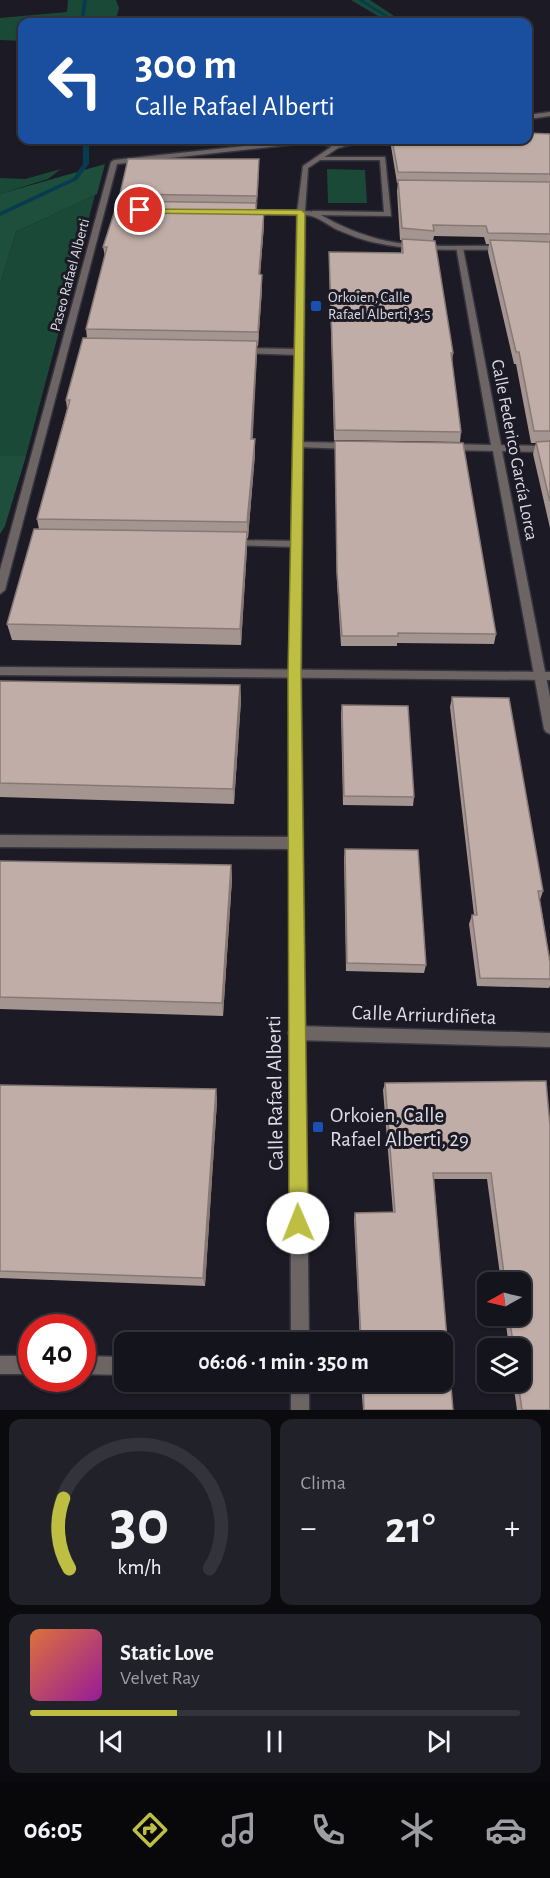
<!DOCTYPE html>
<html lang="es">
<meta charset="utf-8">
<style>
body{margin:0;font-family:"Alegreya Sans",sans-serif;background:#212129;color:#f1f3f6;height:100vh;display:flex;flex-direction:column;font-size:22px;white-space:nowrap}
*{box-sizing:border-box;margin:0}
p{font-size:20px;color:#9d9ea3}
.icon{flex:none;width:33px;height:33px;fill:none;stroke:currentColor;stroke-width:2;stroke-linecap:round;stroke-linejoin:round}
.map{position:relative;height:1410px;overflow:hidden}
.drawer{display:flex;flex-direction:column;gap:9px;padding:9px;background:#0b0b0f;flex:1}
.drawer>*{flex:none}
.hud{position:absolute;left:18px;top:18px;width:514px;height:126px;border-radius:12px;box-shadow:0 2px 4px #0004,0 0 0 2px #33333b;background:#1a4fa0;color:#fff;overflow:hidden}
.needle{width:39px;rotate:262deg}
.fabs{position:absolute;left:477px;top:1272px;display:grid;gap:12px}
.fabs a{display:grid;place-items:center;width:54px;height:54px;border-radius:12px;background:#14141c;box-shadow:0 2px 4px #0004,0 0 0 2px #33333b;font-size:30px}
.speed{position:absolute;left:18px;top:1314px;display:flex;gap:12px;font-size:30px;font-weight:700;text-align:center}
.speed>*{display:grid;place-content:center;width:78px;height:78px;border-radius:50%;background:#14141c;box-shadow:0 2px 4px #0004,0 0 0 2px #33333b;line-height:1}
.speed .limit{border:9px solid #d22;background:#fff;color:#111}
.pin{position:absolute;display:grid;place-items:center;width:51px;height:51px;color:#fff;margin:-26px;border:3px solid #fff;border-radius:50%;box-shadow:0 2px 6px #0007}
.me{position:absolute;width:66px;margin:-33px;rotate:359deg;stroke-linejoin:round;filter:drop-shadow(0 0 4px #0008)}
.turn{display:flex;align-items:center;gap:21px;height:126px;padding:0 18px;font-size:27px}
.turn .icon{width:78px;height:78px;stroke-width:2.5}
.turn b{display:block;font-size:42px;line-height:51px}
.big{font-size:45px;font-weight:700;line-height:1.1}
.drawer .tile{flex:1;display:flex;flex-direction:column;justify-content:center;gap:9px;min-width:0;padding:0 21px;border-radius:12px;background:#212129}
.drawer .dial{align-items:center;gap:0}
.dial svg{height:156px;overflow:visible;fill:none;stroke:#33333b;stroke-width:7;stroke-linecap:round;text-anchor:middle}
.dial text{fill:#f1f3f6;stroke:none}
.song{display:flex;align-items:center;gap:18px}
.cover{width:72px;height:72px;border-radius:9px;background:linear-gradient(135deg,hsl(20 70% 55%),hsl(300 70% 35%))}
.played{height:6px;border-radius:3px;background:linear-gradient(90deg,#bebf42 30%,#33333b 30%)}
.keys{display:flex;justify-content:space-around;direction:ltr}
.heat{display:flex;justify-content:space-between;align-items:center;font-size:33px;direction:ltr}
.drawer .tiles{flex:1;display:grid;gap:9px;grid-template-columns:1fr 1fr}
.tile:last-child{grid-column:span 2}
.trip{position:absolute;left:114px;top:1332px;width:339px;height:60px;border-radius:12px;background:#14141c;box-shadow:0 2px 4px #0004,0 0 0 2px #33333b;font-weight:700;line-height:60px;text-align:center}
.tabs{display:flex;height:96px;justify-content:space-around;align-items:center;background:#08080b;color:#9d9ea3}
.tabs .icon{width:42px;height:42px}
.tabs .selected{color:#bebf42}
.tabs b{font-size:27px;color:#f1f3f6}
.map>svg:first-child{display:block}
.green{fill:#1b4937}
.forest{fill:#1e4f3c}
.lines{fill:none;stroke-linecap:round;stroke-linejoin:round}
.stream{fill:#073c50;fill-rule:evenodd}
.pedestrian-casing{stroke:#363540;stroke-width:3}
.minor-casing{stroke:#363540;stroke-width:3}
.tertiary-casing{stroke:#363540;stroke-width:3}
.pedestrian{fill:#6d6563;fill-rule:evenodd}
.minor{fill:#6d6563;fill-rule:evenodd}
.tertiary{fill:#6d6563;fill-rule:evenodd}
.wall{fill:#a59590}
.shaded-wall{fill:#867975}
.building{fill:#c0ada7;stroke:#867975;stroke-width:1.5}
.route{fill:#bebf42;stroke:#7c7c2b;stroke-width:1.5}
.transit-dot{fill:#1a4fb4;stroke:#1b1a25;stroke-width:2}
.labels{text-anchor:middle;dominant-baseline:central;stroke-width:6;stroke-linejoin:round;paint-order:stroke}
.far-street-label{font-size:15px;fill:#dfdee6;stroke:#1b1a25}
.far-poi-label{font-size:15px;fill:#dfdee6;stroke:#1b1a25;text-anchor:start}
.street-label{font-size:18px;fill:#dfdee6;stroke:#1b1a25}
.near-street-label{font-size:21px;fill:#dfdee6;stroke:#1b1a25}
.near-poi-label{font-size:21px;fill:#dfdee6;stroke:#1b1a25;text-anchor:start}
</style>
<div class="map">
<svg width="550" height="1410" viewBox="0 0 550 1410">
<rect width="100%" height="100%" fill="#1b1a25"/>
<g class="green">
<path d="M68,0H116L119,8L115,22H22V41L0,40V18L67,12Z"/>
<path d="M351,0H370L403,22H388Z"/>
<path d="M61,169L48,179L0,194V178L25,179Z"/>
<path d="M327,169L365,170L367,203H328Z"/>
<path d="M95,195L26,456H0V285L16,232Z"/>
</g>
<g class="forest">
<path d="M105,164L97,194L16,232L0,285V194Z"/>
<path d="M0,456H26L5,526L0,534Z"/>
</g>
<g class="lines">
<g class="stream">
<path d="M83,0H87L84,22H80Z"/>
<path d="M358,0H363L398,22H393Z"/>
<path d="M83,140H89V164L77,180L0,216V212L73,178L83,164Z"/>
</g>
<g class="pedestrian-casing">
<g id="pedestrian">
<path d="M300,140H322L339,146L336,148L315,142L117,164L5,590L0,594V570L111,162L114,160Z"/>
<path d="M316,157H385L391,216L312,215V211H315L384,212L380,160H318L315,158Z"/>
<path d="M0,667L550,672V680L0,675Z"/>
</g>
</g>
<g class="minor-casing">
<g id="minor">
<path d="M550,112V116L528,119V115Z"/>
<path d="M245,210L301,211L305,213L301,215L248,214L244,212Z"/>
<path d="M456,246L463,248L501,445L550,446V452L502,451L550,697V734L546,732L544,729L493,451L449,450L444,447L449,444L491,445Z"/>
<path d="M243,348L299,349L303,352L299,355L240,353L239,351Z"/>
<path d="M299,442L351,443L356,446L351,449L296,447V443Z"/>
<path d="M231,540L297,541L302,544L297,547L227,545L226,543L227,541Z"/>
<path d="M0,835L296,837L301,839L303,843L301,847L296,849L0,847Z"/>
<path d="M296,1026L550,1033V1047L296,1040L291,1038L288,1033L291,1028Z"/>
<rect x="0" y="1356" width="32" height="18"/>
<path d="M82,1356L124,1357V1375L82,1374Z"/>
</g>
</g>
<g class="tertiary-casing">
<g id="tertiary">
<path d="M357,140H367L338,148L308,168L305,211C319,211 326,219 338,224C350,230 364,235 378,239C417,249 462,245 503,246L507,248L503,250C461,249 418,252 377,243C364,241 350,235 338,230C327,225 317,215 305,215L301,674L309,1342H291L289,674L297,213L303,166L334,145Z"/>
<rect x="291" y="1382" width="18" height="28"/>
</g>
</g>
<use href="#pedestrian" class="pedestrian"/>
<use href="#minor" class="minor"/>
<use href="#tertiary" class="tertiary"/>
</g>
<g class="wall">
<path d="M550,134V528L533,454L536,443H531L516,364H514L488,252L489,244H486L484,237L434,236L433,241L453,353L452,362L461,432L460,442L334,440L329,261V252L401,253L402,240H400L397,191L398,183H397L390,140H528Z"/>
<path d="M259,159L256,211H264V225L260,275L262,289L258,346H257L252,439H255V454L248,538H247V548L241,645L12,640L7,624L39,529L37,519L67,409L66,400L87,338L86,329L105,256L103,247L121,201L120,194Z"/>
<path d="M335,441L496,634L494,644L397,643V646H341L337,583Z"/>
<path d="M0,681L240,685L241,700L234,804L0,797Z"/>
<path d="M452,697L543,891L540,900L550,962V986L549,988L477,986L469,924L472,915H474L450,707Z"/>
<path d="M342,705L414,797L413,806L343,805L341,714Z"/>
<path d="M345,849L426,965L424,973L346,971L344,858Z"/>
<path d="M0,861L231,865L232,879L223,1016L0,1009Z"/>
<path d="M546,1081L550,1410H517L513,1382H520V1348H509L505,1316H520V1282H501L487,1179H434L453,1410H363L361,1382H442V1342H360L354,1219L355,1213L393,1212L383,1090L385,1083Z"/>
<path d="M0,1085L216,1089L217,1101L205,1286L0,1278Z"/>
</g>
<g class="shaded-wall">
<path d="M259,159V171L257,208V196Z"/>
<path d="M264,211V225L259,289V274Z"/>
<path d="M262,275V289L258,346V332Z"/>
<path d="M257,341V356L252,454L251,439Z"/>
<path d="M255,439V454L248,538L247,522Z"/>
<path d="M247,532V548L241,645L240,629Z"/>
<path d="M240,685L241,700L234,804L233,789Z"/>
<path d="M231,865L232,879L223,1016L222,1003Z"/>
<path d="M216,1089L217,1101L205,1286L203,1278Z"/>
</g>
<g class="building">
<path d="M528,133L550,134V174L398,172L392,140H528Z"/>
<path d="M128,159H259L257,196L120,194Z"/>
<path d="M398,180L550,182V234L488,233L486,226L433,225L434,231L402,228Z"/>
<path d="M118,201L256,203V211H264L259,274L262,275L258,332L86,329L107,247H103Z"/>
<path d="M402,239L435,241L453,353H451L461,432L335,430L329,252L403,253Z"/>
<path d="M490,240L550,242V431H534L519,352H516Z"/>
<path d="M83,338L257,341L251,439H255L247,522L37,519L70,400H66Z"/>
<path d="M335,441L463,443L496,634L398,633V636H342L337,573Z"/>
<path d="M550,441V502L536,442Z"/>
<path d="M34,529L247,532L240,629L7,624Z"/>
<path d="M0,681L240,685L233,789L0,783Z"/>
<path d="M452,697L509,698L543,891H538L550,962V979L480,978L472,915H477Z"/>
<path d="M342,705L408,706L414,797L344,796Z"/>
<path d="M345,849L418,850L426,965L347,963Z"/>
<path d="M0,861L231,865L222,1003L0,997Z"/>
<path d="M546,1081L550,1126V1410H522L518,1382H520V1348H514L509,1316H520V1282H505L491,1173H433L453,1410H364L363,1382H442V1342H361L355,1213L395,1212L385,1083Z"/>
<path d="M0,1085L216,1089L203,1278L0,1271Z"/>
</g>
<path class="route" d="M137,209L301,210L305,213L301,674L308,1223L305,1230L298,1233L292,1230L289,1223L288,674L297,215L140,213L137,212Z"/>
<g class="transit-dot">
<rect x="310" y="300" width="12" height="12" rx="3"/>
<rect x="312" y="1121" width="12" height="12" rx="3"/>
</g>
<g class="labels">
<g class="far-street-label">
<text transform="translate(70 275) rotate(-75)">Paseo Rafael Alberti</text>
</g>
<g class="far-poi-label">
<text x="328" y="297">Orkoien, Calle<tspan x="328" dy="17">Rafael Alberti, 3-5</tspan></text>
</g>
<g class="street-label">
<text transform="translate(514 450) rotate(79)">Calle Federico García Lorca</text>
</g>
<g class="near-street-label">
<text transform="translate(424 1015) rotate(2)">Calle Arriurdiñeta</text>
<text transform="translate(275 1093) rotate(-91)">Calle Rafael Alberti</text>
</g>
<g class="near-poi-label">
<text x="330" y="1115">Orkoien, Calle<tspan x="330" dy="24">Rafael Alberti, 29</tspan></text>
</g>
</g>
</svg>
<div class="fabs">
<a><svg class="needle" viewBox="-14 -14 28 28"><path d="M0-13l5 13h-10z" fill="#e53935"/><path d="M0 13l5-13h-10z" fill="#9d9ea3"/></svg></a>
<a><svg class="icon" aria-label="layers" viewBox="0 0 24 24"><path d="M12 4l9 5-9 5-9-5zM3 14l9 5 9-5"/></svg></a>
</div>
<div class="speed"><div class="limit">40</div></div>
<div class="pin" style="left:140px;top:210px;background:#d93025"><svg class="icon" aria-label="arrive" viewBox="0 0 24 24"><path d="M6 21V4h12l-3 4 3 4H6"/></svg></div>
<svg class="me" style="left:298px;top:1223px" viewBox="-20 -20 40 40"><circle r="19" fill="#fff"/><path d="M0-13L10 11 0 6-10 11z" fill="#bebf42"/></svg>
<div class="trip">06:06 · 1 min · 350 m</div>
<div class="hud">
<div class="turn"><svg class="icon" aria-label="left" viewBox="0 0 24 24"><path d="M17 20v-9H6M10 6l-5 5 5 5"/></svg><div><b>300 m</b>Calle Rafael Alberti</div></div>
</div>
</div>
<section class="drawer">
<div class="tiles">
<div class="tile dial"><svg viewBox="0 0 100 80">
<path d="M14 69A42 42 0 1 1 86 69"/>
<path d="M14 69A42 42 0 0 1 11 33" stroke="#bebf42"/>
<text x="50" y="56" font-size="32" font-weight="700">30</text>
<text x="50" y="72" font-size="11">km/h</text>
</svg></div>
<div class="tile"><p>Clima</p>
<div class="heat"><a>−</a><b class="big">21°</b><a>+</a></div>
</div>
<div class="tile">
<div class="song"><i class="cover"></i><div><b>Static Love</b><p>Velvet Ray</p></div></div>
<div class="played"></div>
<div class="keys"><svg class="icon" aria-label="previous" viewBox="0 0 24 24"><path d="M18 5L8 12l10 7zM5 5v14"/></svg><svg class="icon" aria-label="pause" viewBox="0 0 24 24"><path d="M8 5v14M16 5v14"/></svg><svg class="icon" aria-label="next" viewBox="0 0 24 24"><path d="M6 5l10 7-10 7zM19 5v14"/></svg></div>
</div>
</div>
</section>
<nav class="tabs">
<b>06:05</b>
<svg class="icon selected" aria-label="directions" viewBox="0 0 24 24"><path d="M12 3l9 9-9 9-9-9zM9 14v-3h6M13 9l2 2-2 2"/></svg>
<svg class="icon" aria-label="music" viewBox="0 0 24 24"><path d="M9 18V5l10-2v13"/><circle cx="6" cy="18" r="3"/><circle cx="16" cy="16" r="3"/></svg>
<svg class="icon" aria-label="phone" viewBox="0 0 24 24"><path d="M5 4h4l2 5-3 2q2 4 5 5l2-3 5 2v4C11 20 4 13 5 4z"/></svg>
<svg class="icon" aria-label="climate" viewBox="0 0 24 24"><path d="M12 3v18M4 7l16 10M4 17L20 7"/></svg>
<svg class="icon" aria-label="car" viewBox="0 0 24 24"><path d="M5 17H2v-5l4-1 3-4h7l3 4 3 1v5h-3M9 17h6M6 11h13"/><circle cx="7" cy="17" r="2"/><circle cx="17" cy="17" r="2"/></svg>
</nav>
